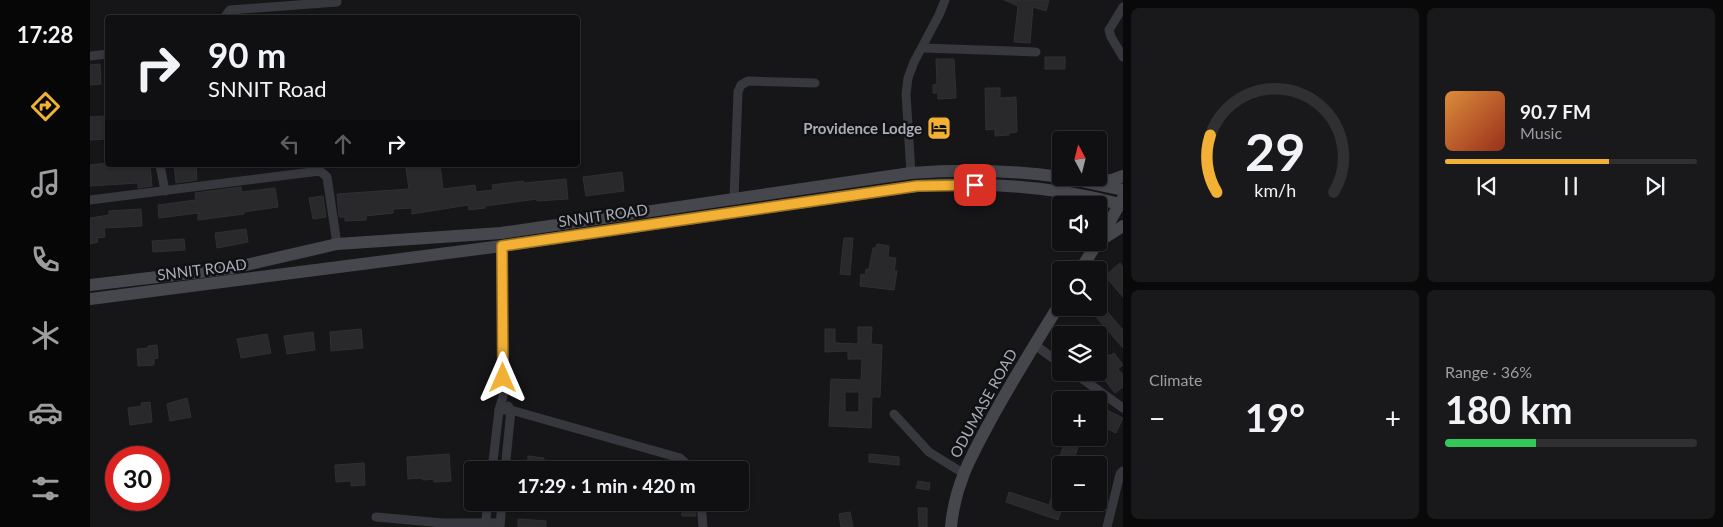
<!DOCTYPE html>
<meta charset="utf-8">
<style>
body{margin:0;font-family:Lato,sans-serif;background:#19191b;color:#f1f3f6;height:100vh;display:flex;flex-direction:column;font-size:19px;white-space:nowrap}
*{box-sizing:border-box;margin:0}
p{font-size:16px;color:#9c9d9f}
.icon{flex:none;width:28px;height:28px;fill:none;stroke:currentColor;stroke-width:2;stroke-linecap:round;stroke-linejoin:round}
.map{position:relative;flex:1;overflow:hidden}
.panel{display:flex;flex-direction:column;gap:8px;padding:8px;background:#09090a;width:600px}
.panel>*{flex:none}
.guide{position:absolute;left:15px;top:15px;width:475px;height:152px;border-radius:5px;box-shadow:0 1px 4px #0004,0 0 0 1px #303032;background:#101012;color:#f1f3f6;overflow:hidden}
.needle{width:32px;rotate:353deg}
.tools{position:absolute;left:962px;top:131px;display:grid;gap:10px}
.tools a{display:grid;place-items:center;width:55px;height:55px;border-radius:5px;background:#101012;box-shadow:0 1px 4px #0004,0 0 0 1px #303032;font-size:25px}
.speed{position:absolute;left:15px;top:446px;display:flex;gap:10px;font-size:25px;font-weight:700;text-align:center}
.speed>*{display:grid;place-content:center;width:65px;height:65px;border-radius:50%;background:#101012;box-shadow:0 1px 4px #0004,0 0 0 1px #303032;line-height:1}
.speed .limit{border:8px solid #d22;background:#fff;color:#111}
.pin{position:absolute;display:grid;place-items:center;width:42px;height:42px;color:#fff;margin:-21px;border-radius:10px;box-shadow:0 2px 8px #0006}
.me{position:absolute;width:55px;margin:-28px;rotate:0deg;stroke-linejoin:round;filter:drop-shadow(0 0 4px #0008)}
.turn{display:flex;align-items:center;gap:18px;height:105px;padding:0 20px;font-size:22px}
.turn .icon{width:65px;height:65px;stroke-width:2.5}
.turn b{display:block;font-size:35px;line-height:42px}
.lanes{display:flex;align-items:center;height:48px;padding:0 20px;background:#0003;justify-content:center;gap:25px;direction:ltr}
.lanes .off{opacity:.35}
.big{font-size:38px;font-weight:700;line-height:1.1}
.panel .widget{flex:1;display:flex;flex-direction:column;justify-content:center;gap:8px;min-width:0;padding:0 18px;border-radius:8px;background:#19191b}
.panel .dial{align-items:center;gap:0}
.dial svg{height:130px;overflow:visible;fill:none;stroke:#303032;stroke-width:7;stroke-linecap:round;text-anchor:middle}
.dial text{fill:#f1f3f6;stroke:none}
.song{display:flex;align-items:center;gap:15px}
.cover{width:60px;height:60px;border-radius:8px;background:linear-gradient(135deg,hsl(30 70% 55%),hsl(10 70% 35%))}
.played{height:5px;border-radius:2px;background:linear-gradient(90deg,#f2b134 65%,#303032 65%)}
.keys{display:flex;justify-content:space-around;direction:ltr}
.heat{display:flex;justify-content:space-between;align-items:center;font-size:28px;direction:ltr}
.charge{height:8px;border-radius:4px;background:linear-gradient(90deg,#34c759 36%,#303032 0)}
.panel .tiles{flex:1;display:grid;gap:8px;grid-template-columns:repeat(2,1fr)}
.trip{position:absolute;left:374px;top:461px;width:285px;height:50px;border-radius:5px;background:#101012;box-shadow:0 1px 4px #0004,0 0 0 1px #303032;font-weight:700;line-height:50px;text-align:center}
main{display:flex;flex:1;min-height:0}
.tab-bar{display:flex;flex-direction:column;width:90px;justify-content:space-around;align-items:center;background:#060607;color:#9c9d9f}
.tab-bar .icon{width:35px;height:35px}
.tab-bar .selected{color:#f2b134}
.tab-bar b{font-size:22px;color:#f1f3f6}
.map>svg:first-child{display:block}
.building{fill:#29292c;stroke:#303034;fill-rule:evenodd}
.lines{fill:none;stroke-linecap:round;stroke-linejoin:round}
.street{stroke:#37383d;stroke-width:9}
.secondary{stroke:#45474d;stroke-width:12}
.route-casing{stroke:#9d7322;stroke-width:12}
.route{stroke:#f2b134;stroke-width:9}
.labels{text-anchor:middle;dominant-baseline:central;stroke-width:5;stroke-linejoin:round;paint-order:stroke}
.poi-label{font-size:15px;font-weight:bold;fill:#a8adb8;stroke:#111113;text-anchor:end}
.street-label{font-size:15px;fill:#a8adb8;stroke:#111113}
</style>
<main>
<nav class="tab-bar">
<b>17:28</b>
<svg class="icon selected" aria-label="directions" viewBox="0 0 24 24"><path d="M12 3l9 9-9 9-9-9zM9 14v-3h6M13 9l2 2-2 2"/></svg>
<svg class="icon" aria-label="music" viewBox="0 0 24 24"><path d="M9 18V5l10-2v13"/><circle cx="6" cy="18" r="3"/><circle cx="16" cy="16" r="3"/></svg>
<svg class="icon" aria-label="phone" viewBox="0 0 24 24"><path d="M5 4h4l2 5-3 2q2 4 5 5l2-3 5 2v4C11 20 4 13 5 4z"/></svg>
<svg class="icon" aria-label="climate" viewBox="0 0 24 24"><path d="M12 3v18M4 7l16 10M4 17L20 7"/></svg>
<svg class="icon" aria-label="car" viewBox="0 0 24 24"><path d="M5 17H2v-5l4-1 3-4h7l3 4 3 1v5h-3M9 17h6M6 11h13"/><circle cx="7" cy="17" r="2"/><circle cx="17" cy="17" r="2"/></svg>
<svg class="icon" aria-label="filters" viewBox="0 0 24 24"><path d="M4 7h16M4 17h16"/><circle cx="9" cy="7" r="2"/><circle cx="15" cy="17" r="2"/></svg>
</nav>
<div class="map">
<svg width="1033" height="527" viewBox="0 0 1033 527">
<rect width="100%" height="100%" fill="#161618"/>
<g class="building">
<path d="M914,0H959L956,11L943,7L940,43L924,42L928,6Z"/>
<rect x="955" y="57" width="20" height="12"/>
<path d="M846,59H864L866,98L848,99V93H843V85L847,84Z"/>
<path d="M10,64L11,84L0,85V65Z"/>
<path d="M895,88H910V98L926,97L927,132L919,133V135L905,136V129L896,130Z"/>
<path d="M15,116L17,139L0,140V117Z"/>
<path d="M16,163V165H60L62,186L48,188V183L0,186V165Z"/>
<path d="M84,165H106L107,180L86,183Z"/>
<path d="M350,165L353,189L385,185L386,192L403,190L402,185L433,181L434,183L476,179L478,199L447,201V199L395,206V208L379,210L378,205L322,214V208L303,209V213L276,216V220L255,221V217H249L247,194L319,189L316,168Z"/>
<path d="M532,172L534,191L496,196L493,177Z"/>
<path d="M151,187L152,192L185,188L188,207L154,212V214L108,220V213L69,218L68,205L106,200L105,193Z"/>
<path d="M233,196L236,217L223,219L219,198Z"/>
<path d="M51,209L52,226L14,228L15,237L7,238L8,242L0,244V218L19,215V211Z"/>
<path d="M156,229L158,242L127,248L125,233Z"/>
<path d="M754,238H763L760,275L750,274Z"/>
<path d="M94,239L95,250L63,252L62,241Z"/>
<path d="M787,244L799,246L798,257L806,258L804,271H807L804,290L770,286L771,274L775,275L776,269H779L783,248H786Z"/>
<path d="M1030,263L1033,267V297L1015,276Z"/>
<path d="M1015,309L1033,330V348L1006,317Z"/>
<path d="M768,327H782L781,344L792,345L790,397H782L781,428L739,426L741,379L771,380L772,359H758V351L735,352V329H745V343L768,344ZM755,392H769V412H755Z"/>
<path d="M271,329L273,348L241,351L240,332Z"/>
<path d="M223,332L225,350L197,354L194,336Z"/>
<path d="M177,334L181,353L151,358L147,339Z"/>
<path d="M1009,344L1019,356L1024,353L1033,365L1028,369L1033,375V387L1025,393L1009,373Z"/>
<path d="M67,345L68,358L64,359V365L48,366L47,349L58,348V346Z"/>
<path d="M97,398L101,417L80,421L77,404Z"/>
<path d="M60,402L62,422L40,425L38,408L52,406L51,403Z"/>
<path d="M1009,406L1033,418L1026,433L1018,429L1015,434L1009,431Z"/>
<path d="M976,438H991L982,465H971V502H974L968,520L916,502L919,492L959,505L967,479L963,477Z"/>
<path d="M359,454L361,481L344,482V479L333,480L332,478L318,479L317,457Z"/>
<path d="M779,454L809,457V465L779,462Z"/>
<path d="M438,456L454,458L453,470H433L434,461H438Z"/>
<path d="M274,463L275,485L261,486V481L246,482L245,465Z"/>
<path d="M828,481L840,483L839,490L826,488Z"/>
<path d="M592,507H605L606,516H592Z"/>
<path d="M828,508H837V527H829Z"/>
<path d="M760,512L763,527H751L749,514Z"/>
<path d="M428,519L456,521V527H428Z"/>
</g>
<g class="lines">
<g class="street">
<path d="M1033,7L1019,30L1021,37L1033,57"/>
<path d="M134,18L140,10L247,2"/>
<path d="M833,48L946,52"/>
<path d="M0,56L18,54"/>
<path d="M70,165L75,191"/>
<path d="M821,173L816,94L818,78L824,62L849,15L855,0"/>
<path d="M644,198L648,92L651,85L658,81L725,83"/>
<path d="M0,200L230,171L237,177L247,244"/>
<path d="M945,345L971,364"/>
<path d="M983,372L1033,408"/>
<path d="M409,410H421L590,458L603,470"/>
<path d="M804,414L839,452L873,473"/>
<path d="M402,470L409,410L413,396L412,246"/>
<path d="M415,470L421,410L418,406"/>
<path d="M611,502L613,527"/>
<path d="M286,517L353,523H410"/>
<path d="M395,527L398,502"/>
<path d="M410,527L412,502"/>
<path d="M1017,527L1030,474L1033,471"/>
</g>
<g class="secondary">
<path d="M977,178L1033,190"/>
<path d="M1009,181L1022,180L1033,176"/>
<path d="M1011,240L1033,226"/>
<path d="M1009,241L1033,198"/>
<path d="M990,270L1008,242"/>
<path d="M0,285L143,268L247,244L411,233L821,173C872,169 921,170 971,177"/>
<path d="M0,299L412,246L827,186C896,182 966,186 1033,205"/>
<path d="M861,527C865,482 883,453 904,414C925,376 948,339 971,302"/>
</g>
</g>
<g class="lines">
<g class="route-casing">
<path id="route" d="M413,378L412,246L827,186L885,185"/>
</g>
<use href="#route" class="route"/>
</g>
<defs>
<g id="hotel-square" transform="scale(1.25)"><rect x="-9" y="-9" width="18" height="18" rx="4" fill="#f2b134" stroke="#111113"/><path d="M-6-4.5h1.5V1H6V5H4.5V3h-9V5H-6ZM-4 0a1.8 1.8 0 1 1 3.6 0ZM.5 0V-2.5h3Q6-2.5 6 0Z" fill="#111"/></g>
</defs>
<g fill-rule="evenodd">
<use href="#hotel-square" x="849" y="128"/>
</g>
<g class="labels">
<g class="poi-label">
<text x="832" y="128">Providence Lodge</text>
</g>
<g class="street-label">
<text transform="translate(513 215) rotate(-8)">SNNIT ROAD</text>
<text transform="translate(112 269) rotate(-7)">SNNIT ROAD</text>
<text transform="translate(893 403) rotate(-61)">ODUMASE ROAD</text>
</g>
</g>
</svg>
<div class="tools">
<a><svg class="needle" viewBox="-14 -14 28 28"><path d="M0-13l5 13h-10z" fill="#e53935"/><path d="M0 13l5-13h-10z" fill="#9c9d9f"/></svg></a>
<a><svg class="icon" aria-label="sound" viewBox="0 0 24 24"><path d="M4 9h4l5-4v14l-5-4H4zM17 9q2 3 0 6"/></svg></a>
<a><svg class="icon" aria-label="search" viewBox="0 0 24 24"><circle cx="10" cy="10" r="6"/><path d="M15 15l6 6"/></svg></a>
<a><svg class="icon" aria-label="layers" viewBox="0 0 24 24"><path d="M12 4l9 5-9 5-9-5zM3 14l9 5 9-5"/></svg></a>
<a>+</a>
<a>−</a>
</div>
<div class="speed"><div class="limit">30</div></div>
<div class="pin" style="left:885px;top:185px;background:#d93025"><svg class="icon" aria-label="arrive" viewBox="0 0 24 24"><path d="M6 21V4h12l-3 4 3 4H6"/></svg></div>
<svg class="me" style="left:413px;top:378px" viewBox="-20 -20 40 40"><path d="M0-17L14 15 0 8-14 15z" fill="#f2b134" stroke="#fff" stroke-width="4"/></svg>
<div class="trip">17:29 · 1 min · 420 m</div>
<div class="guide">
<div class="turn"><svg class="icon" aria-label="right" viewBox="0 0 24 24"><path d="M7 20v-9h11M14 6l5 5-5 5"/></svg><div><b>90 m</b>SNNIT Road</div></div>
<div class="lanes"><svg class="icon off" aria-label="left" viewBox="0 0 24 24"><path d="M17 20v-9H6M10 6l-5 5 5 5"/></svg><svg class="icon off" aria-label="ahead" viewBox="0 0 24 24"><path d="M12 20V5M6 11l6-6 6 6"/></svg><svg class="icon" aria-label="right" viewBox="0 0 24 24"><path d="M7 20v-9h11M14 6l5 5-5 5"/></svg></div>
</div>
</div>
<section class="panel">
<div class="tiles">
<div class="widget dial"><svg viewBox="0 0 100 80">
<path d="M14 69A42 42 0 1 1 86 69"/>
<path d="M14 69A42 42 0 0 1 10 34" stroke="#f2b134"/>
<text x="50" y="56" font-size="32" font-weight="700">29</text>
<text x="50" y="72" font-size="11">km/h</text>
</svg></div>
<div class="widget">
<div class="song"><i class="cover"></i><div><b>90.7 FM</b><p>Music</p></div></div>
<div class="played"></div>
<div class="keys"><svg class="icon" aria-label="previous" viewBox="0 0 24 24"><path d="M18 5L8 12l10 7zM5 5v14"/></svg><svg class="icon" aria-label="pause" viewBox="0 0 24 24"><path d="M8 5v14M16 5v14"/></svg><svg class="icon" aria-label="next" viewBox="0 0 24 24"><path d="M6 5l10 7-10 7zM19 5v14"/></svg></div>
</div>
<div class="widget"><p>Climate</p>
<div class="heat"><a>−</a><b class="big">19°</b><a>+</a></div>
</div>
<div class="widget"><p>Range · 36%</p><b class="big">180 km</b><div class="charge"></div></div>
</div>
</section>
</main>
